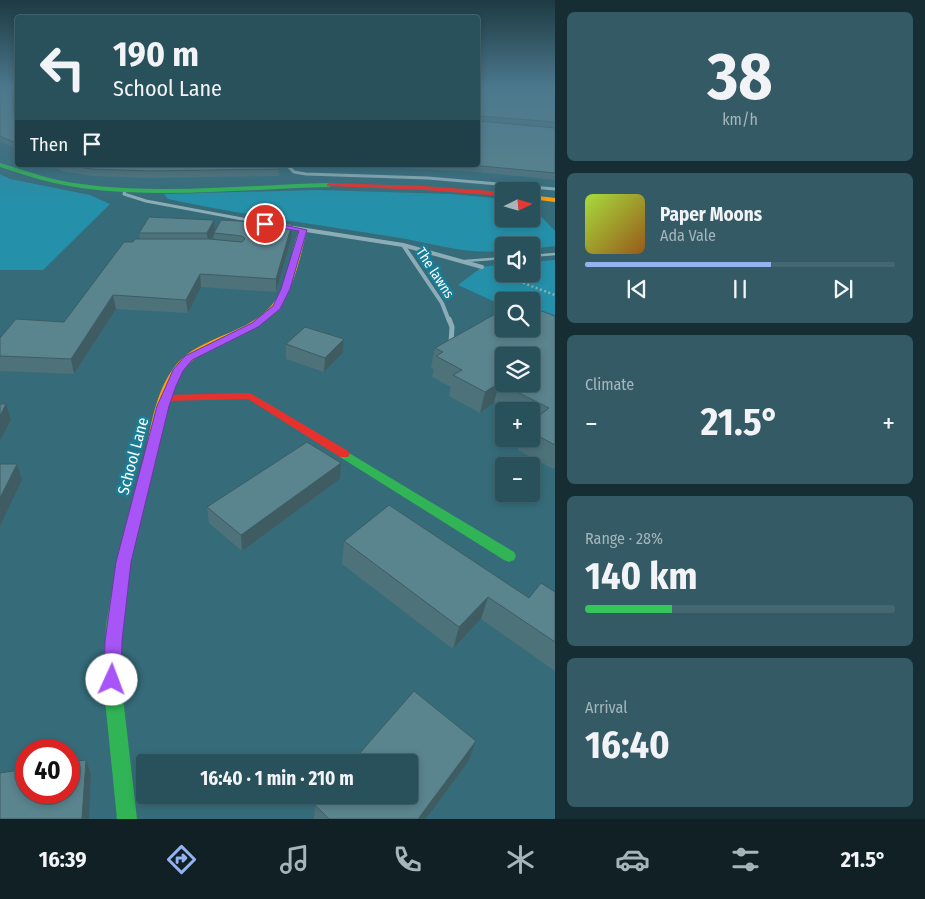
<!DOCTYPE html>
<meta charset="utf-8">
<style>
body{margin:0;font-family:"Fira Sans Condensed",sans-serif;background:#345b65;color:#f1f3f6;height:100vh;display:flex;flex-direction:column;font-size:19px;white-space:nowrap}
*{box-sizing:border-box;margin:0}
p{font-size:16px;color:#a5b5bb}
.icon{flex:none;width:28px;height:28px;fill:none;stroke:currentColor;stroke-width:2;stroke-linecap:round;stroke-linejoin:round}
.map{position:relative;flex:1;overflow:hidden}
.drawer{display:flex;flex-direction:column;gap:12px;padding:12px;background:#162d33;width:370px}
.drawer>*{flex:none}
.guide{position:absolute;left:15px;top:15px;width:465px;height:152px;border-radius:5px;box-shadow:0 2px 8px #0003,0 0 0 1px #446872;background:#28515c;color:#f1f3f6;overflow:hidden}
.needle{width:32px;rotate:85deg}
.tools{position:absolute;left:495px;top:182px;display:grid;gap:10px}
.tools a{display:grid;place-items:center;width:45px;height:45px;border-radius:5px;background:#28515c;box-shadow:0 2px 8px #0003,0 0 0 1px #446872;font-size:25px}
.speed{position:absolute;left:15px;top:739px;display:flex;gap:10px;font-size:25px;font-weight:700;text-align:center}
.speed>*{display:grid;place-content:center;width:65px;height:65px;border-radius:50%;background:#28515c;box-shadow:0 2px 8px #0003,0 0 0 1px #446872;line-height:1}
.speed .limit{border:8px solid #d22;background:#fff;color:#111}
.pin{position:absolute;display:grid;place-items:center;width:42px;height:42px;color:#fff;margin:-21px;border:2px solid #fff;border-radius:50%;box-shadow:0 1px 5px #0007}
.me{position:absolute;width:55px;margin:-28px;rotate:2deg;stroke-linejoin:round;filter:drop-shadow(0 0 4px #0008)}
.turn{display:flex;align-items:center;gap:18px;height:105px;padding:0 15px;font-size:22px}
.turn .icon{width:65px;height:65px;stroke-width:2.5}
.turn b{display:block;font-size:35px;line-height:42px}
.then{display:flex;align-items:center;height:48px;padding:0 15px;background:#0003;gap:10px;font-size:19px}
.big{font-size:38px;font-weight:700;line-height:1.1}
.drawer .tile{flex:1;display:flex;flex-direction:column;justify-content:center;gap:8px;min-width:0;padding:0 18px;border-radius:8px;background:#345b65}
.drawer .dial{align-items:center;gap:0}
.dial b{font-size:65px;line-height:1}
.song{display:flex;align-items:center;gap:15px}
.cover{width:60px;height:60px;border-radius:8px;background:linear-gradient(135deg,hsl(80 70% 55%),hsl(30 70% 35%))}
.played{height:5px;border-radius:2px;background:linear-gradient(90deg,#95b2f1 60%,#446872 60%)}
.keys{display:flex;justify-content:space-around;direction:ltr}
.heat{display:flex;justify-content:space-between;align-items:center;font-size:28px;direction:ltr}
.charge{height:8px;border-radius:4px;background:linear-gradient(90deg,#34c759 28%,#446872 0)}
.trip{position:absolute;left:136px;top:754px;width:282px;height:50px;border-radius:5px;background:#28515c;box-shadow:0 2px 8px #0003,0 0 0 1px #446872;font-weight:700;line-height:50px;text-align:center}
.tab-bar{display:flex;height:80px;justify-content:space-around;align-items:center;background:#102025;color:#a5b5bb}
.tab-bar .icon{width:35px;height:35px}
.tab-bar .current{color:#95b2f1}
.tab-bar b{font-size:22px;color:#f1f3f6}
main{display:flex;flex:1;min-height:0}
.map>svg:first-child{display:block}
.green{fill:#2590aa}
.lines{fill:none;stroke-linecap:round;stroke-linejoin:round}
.path{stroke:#8dadb6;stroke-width:2.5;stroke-dasharray:2 2.5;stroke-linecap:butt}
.lane{stroke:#8dadb6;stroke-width:2.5}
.street-far2{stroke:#8dadb6;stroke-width:3}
.street-far1{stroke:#8dadb6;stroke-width:4}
.street{stroke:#8dadb6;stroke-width:5}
.fast{fill:#30b455;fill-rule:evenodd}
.slow{fill:#ff9f0a;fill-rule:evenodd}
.jam{fill:#e5322d;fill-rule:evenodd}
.wall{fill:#4d727a}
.shaded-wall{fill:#3f5c63}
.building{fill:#5a848e;stroke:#3f5c63;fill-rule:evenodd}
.route{fill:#a855f7;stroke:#6d37a1}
.labels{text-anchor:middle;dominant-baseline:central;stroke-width:5;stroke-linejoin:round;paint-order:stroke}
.far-street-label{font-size:14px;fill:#fff;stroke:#197e97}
.street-label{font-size:16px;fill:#fff;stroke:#197e97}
</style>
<main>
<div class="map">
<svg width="555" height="819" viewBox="0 0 555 819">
<rect width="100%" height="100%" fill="#366c7a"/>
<g class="green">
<path d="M0,174L10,179L90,195L110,204L43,270H0Z"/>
<path d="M318,190L451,194L504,199V219H531V206L555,231V246L531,249V246H504V251C466,255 432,243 394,237C319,225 243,215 168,199L164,194Z"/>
<path d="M555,260V330L531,319V301H504V306L458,285L482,267L504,264V274H531V262Z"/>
</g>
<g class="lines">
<path class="path" d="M502,275L555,295"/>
<g class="lane">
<path d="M531,256L555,254"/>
<path d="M465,261L504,258"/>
</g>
<g class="street-far2">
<path d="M287,165L294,172L306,174L428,178L555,189"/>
<path d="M125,190L124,194L146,201L264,223"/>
</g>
<g class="street-far1">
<path d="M258,222L264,223"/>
<path d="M287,227L403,245L482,267"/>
<path d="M403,245L442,303L449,321"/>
</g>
<path class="street" d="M449,319L452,327L451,343"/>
<g class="fast">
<path d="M0,163C27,171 53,181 81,184C163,195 247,185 329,183L332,185L329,187C247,189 163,199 81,188C53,184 27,176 0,167Z"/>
<path d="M344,450L514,552L516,556L514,560L509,562L504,560L340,457L338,454Z"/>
<path d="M123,560L128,562L130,566L122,625L121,680L137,819H117L103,680L106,625L116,566L118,562Z"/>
</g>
<g class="slow">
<path d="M531,195L555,198V202L531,199Z"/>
<path d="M300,228L307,230C293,287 289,313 232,339C215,347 196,354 184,369C163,394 162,432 155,463C147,497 137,531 130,566L128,570L123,572L118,570L116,566L119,553C126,522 135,492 143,461C151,430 154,392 176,365C200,336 246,335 271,306C290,284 289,253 300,228Z"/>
</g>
<g class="jam">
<path d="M329,183L424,186L504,192V196L424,190L327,186V184Z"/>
<path d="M250,393L348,451L350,454L348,457H340L248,399L166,401L160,398L166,395Z"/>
</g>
</g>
<g class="wall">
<path d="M0,88H12L18,136V150L0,141Z"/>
<path d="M478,88H502L498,89L499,90L555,88V180L478,172L362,166L292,165H478Z"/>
<path d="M50,165H284H278L279,176L150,178L93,176L62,171Z"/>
<path d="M214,220L211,239H214V233L292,236L276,292L201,287L188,313L116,309L74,374L0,371V338L64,322L133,242L140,239L139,233Z"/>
<path d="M555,316V467L553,469L518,450L521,439H531V411H508L494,403L480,413L449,396L451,387L432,377L434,369L431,368L435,348Z"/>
<path d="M344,339L343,353L324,372L286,359V344Z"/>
<path d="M340,479L242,551L209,523L207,507Z"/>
<path d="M344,541L529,598L555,592V671L481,619L453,649L342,564Z"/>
<path d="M468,762L426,819H314L315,805Z"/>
</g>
<g class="shaded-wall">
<path d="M11,88H12L18,140Z"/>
<path d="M214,220L215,232L208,245L207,233Z"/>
<path d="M292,224V236L276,292V279Z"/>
<path d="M200,274L201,287L188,313L186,300Z"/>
<path d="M113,295L116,309L74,374L71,359Z"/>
<path d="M344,339L343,353L324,372L325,358Z"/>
<path d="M499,383L494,403L480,413L485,392Z"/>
<path d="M6,404L11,420L0,440V416Z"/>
<path d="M341,463L340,479L242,551L241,535Z"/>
<path d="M17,464L22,480L0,526V498Z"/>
<path d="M488,597L481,619L453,649L459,627Z"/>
<path d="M476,741L468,762L426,819H418Z"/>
<path d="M86,760L91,774L89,819H82Z"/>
</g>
<g class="building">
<path d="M0,88H11L17,137H18V144L0,136Z"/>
<path d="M478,88H496L499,90L503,88H555V122L478,116V117Z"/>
<path d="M478,120L479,121L555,128V173L471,165H478Z"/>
<path d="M65,165H278L279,169L150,171L92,169Z"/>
<path d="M149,217L214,220L207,233H139Z"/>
<path d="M221,220L292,224L276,279L200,274L186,300L113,295L71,359L0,356V338L16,319L64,322L124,242H133L135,239H209L242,242L245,239L242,236L214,233Z"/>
<path d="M531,307L555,316V445L531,432V422L549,408L499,383L485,392L453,375L462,370L436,356L443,352L435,348L504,309V329H531ZM504,356H531V384H504Z"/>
<path d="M305,327L344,339L325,358L286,344Z"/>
<path d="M0,404H6L0,416Z"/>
<path d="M307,442L341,463L241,535L207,507Z"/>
<path d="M0,464H17L0,498Z"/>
<path d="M389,505L529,598L541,583L555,592V642L488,597L459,627L344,541Z"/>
<path d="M414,691L476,741L418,819H329L315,805L323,795H410V762H352Z"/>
<path d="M86,760L82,819H0V773L26,769V792H69V762Z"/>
</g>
<linearGradient id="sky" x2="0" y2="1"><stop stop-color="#1e3b43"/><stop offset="0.43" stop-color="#4c788d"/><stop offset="1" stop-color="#4c788d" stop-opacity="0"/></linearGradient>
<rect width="555" height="203" fill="url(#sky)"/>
<path class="route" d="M265,221L307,230L290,289L280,309L258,327L192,360L183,371L176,386L169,406L131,562L122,641L121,680L118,686L112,688L106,686L104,680L105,641L116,562L157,406L166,386L173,370L185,356L252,323L273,306L281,289L299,231L263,225V222Z"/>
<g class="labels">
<g class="far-street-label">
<text transform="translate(435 273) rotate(57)">The lawns</text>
</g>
<g class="street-label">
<text transform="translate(133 456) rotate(-75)">School Lane</text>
</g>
</g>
</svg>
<div class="tools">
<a><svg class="needle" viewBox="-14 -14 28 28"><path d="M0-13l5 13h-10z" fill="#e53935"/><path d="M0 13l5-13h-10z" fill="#a5b5bb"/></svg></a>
<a><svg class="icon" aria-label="sound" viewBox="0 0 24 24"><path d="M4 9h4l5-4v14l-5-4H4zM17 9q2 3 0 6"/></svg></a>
<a><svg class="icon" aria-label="search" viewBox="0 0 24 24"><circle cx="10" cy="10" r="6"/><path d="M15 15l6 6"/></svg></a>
<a><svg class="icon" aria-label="layers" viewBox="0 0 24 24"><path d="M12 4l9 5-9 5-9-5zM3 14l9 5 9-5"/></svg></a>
<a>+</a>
<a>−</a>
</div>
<div class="speed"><div class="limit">40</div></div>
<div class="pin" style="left:265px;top:224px;background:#d93025"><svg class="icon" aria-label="arrive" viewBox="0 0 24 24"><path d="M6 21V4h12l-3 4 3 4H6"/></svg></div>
<svg class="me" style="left:112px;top:680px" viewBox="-20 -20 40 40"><circle r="19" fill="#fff"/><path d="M0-13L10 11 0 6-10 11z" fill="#a855f7"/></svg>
<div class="trip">16:40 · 1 min · 210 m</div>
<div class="guide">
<div class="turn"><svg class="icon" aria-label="left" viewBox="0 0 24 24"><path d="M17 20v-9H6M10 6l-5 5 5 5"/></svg><div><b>190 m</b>School Lane</div></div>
<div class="then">Then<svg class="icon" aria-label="arrive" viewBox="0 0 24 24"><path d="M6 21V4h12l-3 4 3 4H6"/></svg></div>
</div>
</div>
<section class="drawer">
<div class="tile dial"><b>38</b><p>km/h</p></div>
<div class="tile">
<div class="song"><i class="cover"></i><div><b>Paper Moons</b><p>Ada Vale</p></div></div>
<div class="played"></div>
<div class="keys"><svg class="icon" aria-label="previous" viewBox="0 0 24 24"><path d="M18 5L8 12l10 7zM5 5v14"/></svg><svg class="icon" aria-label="pause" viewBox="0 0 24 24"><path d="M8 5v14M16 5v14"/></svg><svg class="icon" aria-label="next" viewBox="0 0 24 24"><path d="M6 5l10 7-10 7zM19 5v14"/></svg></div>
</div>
<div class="tile"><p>Climate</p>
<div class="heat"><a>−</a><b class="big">21.5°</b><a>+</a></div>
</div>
<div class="tile"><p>Range · 28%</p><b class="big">140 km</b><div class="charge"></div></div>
<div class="tile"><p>Arrival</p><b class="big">16:40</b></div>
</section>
</main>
<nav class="tab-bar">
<b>16:39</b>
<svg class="icon current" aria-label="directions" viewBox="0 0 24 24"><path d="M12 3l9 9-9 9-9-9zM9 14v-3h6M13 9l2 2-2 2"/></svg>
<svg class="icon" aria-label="music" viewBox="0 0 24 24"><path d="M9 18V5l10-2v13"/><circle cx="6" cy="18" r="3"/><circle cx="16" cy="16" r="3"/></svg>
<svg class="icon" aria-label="phone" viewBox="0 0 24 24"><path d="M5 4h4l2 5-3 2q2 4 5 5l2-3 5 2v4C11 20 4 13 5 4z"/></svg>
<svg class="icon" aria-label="climate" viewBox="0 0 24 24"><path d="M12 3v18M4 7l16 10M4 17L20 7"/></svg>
<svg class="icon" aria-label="car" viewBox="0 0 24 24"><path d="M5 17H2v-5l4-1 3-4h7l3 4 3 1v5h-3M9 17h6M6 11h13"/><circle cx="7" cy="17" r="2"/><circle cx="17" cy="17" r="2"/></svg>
<svg class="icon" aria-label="filters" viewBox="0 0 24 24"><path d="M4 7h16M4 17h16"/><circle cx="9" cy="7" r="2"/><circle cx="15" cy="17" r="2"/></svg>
<b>21.5°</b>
</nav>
